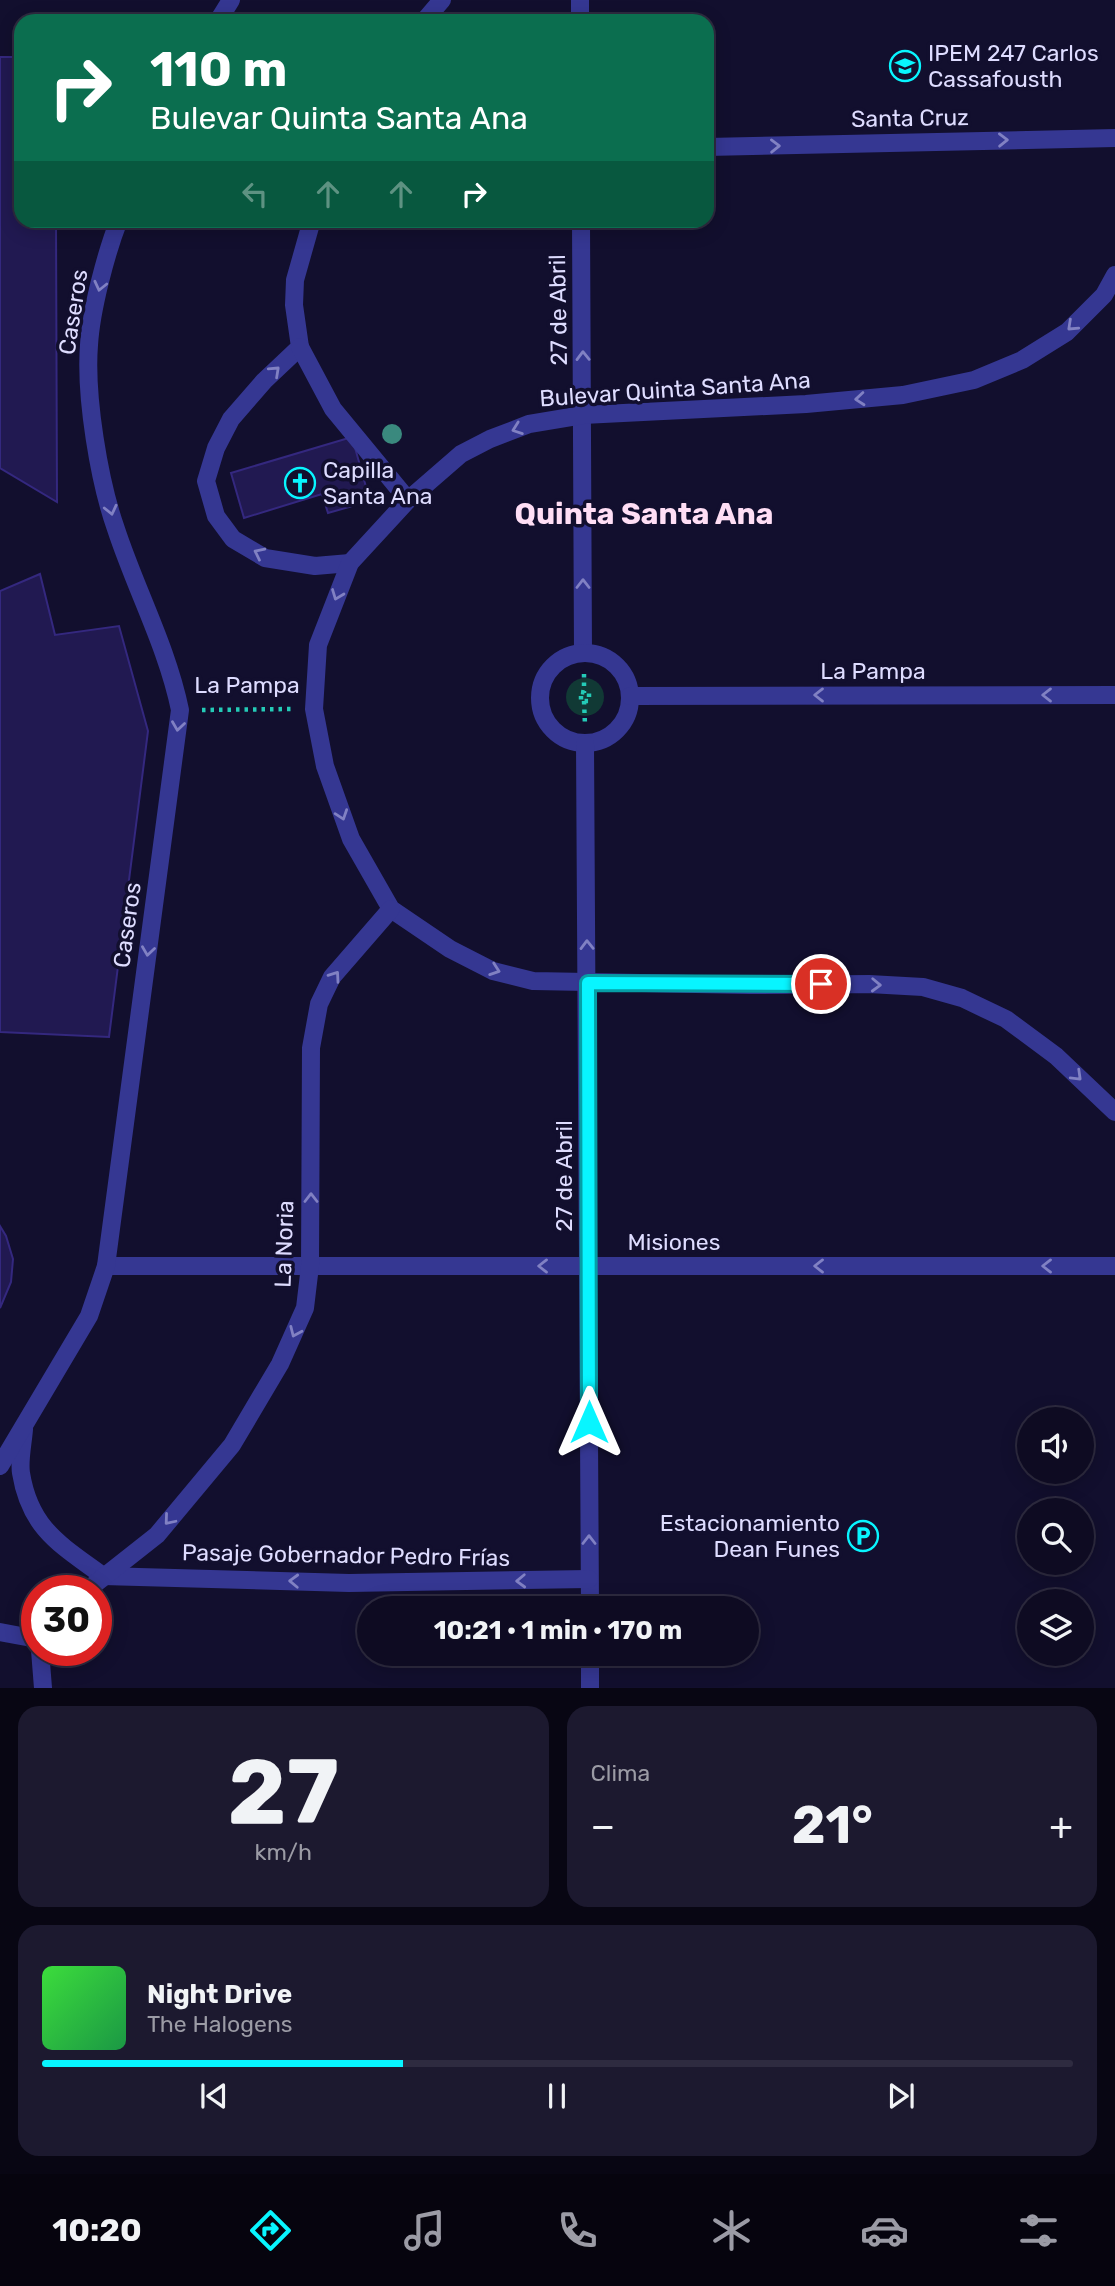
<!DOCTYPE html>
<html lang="es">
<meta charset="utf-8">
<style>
body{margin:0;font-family:Rubik,sans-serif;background:#1c192f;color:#f1f3f6;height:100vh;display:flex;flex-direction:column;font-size:26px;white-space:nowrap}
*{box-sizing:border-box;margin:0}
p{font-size:23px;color:#9b9ba5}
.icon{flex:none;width:38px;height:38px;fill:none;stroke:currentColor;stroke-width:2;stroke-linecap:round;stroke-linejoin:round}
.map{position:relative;height:1688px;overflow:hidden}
.drawer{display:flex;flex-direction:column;gap:18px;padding:18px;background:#080613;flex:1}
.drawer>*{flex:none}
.banner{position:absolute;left:14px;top:14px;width:700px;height:214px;border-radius:21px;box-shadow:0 4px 18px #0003,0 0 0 2px #2e2b40;background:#0b6e4f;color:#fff;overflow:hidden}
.tools{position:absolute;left:1017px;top:1407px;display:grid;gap:14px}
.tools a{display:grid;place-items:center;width:77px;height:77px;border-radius:50%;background:#0e0b22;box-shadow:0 4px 18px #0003,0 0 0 2px #2e2b40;font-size:35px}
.speed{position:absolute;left:21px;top:1575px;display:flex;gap:14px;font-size:35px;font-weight:700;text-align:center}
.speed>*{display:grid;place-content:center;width:91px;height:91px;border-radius:50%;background:#0e0b22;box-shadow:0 4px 18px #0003,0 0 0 2px #2e2b40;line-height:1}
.speed .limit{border:10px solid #d22;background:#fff;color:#111}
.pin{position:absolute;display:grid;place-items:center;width:60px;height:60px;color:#fff;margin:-30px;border:4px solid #fff;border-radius:50%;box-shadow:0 2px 7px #0007}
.me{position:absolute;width:77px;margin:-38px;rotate:0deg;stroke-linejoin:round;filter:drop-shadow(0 0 5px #0008)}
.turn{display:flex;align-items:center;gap:24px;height:147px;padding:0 21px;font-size:32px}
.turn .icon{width:91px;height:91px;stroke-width:2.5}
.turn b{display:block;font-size:49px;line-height:60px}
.lanes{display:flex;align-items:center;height:66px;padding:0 21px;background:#0003;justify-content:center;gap:35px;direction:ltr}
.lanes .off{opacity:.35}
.big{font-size:52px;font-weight:700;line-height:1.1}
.drawer .card{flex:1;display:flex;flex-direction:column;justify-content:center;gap:10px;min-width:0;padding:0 24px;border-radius:21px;background:#1c192f}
.drawer .dial{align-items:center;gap:0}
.dial b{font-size:91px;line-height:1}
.song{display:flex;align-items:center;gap:21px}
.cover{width:84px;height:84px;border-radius:10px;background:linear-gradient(135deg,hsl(120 70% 55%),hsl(140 70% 35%))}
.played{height:7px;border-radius:4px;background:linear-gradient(90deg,#08f5ff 35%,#2e2b40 35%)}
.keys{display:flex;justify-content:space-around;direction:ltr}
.heat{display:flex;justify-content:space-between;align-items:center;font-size:38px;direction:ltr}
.drawer .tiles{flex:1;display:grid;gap:18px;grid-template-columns:1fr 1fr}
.card:last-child{grid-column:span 2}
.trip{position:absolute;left:357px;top:1596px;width:402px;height:70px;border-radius:35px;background:#0e0b22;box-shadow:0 4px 18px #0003,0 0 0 2px #2e2b40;font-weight:700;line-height:70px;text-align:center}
.menu{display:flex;height:112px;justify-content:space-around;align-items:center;background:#06040e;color:#9b9ba5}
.menu .icon{width:49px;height:49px}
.menu .selected{color:#08f5ff}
.menu b{font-size:32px;color:#f1f3f6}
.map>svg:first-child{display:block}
.green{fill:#113935}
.building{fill:#211951;stroke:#34287f;stroke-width:2}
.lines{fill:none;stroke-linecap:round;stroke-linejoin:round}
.path{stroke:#24cbb7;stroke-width:4.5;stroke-dasharray:3.5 5;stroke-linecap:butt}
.street{stroke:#353792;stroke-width:18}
.tree{fill:#3a897e}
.oneway{stroke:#8181c3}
.route-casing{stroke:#059fa6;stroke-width:18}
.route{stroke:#08f5ff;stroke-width:12}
.labels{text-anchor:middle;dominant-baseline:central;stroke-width:7;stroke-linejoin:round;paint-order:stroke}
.poi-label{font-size:23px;fill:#dedcff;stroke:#120f2e;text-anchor:start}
.street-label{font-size:23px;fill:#dedcff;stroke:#120f2e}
.district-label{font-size:30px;font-weight:bold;fill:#ffdef5;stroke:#120f2e}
</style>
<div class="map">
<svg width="1115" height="1688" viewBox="0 0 1115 1688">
<rect width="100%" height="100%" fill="#120f2e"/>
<circle class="green" cx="585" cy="697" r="19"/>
<g class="building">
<path d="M0,57H21V220H56L57,502L0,468Z"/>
<path d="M352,437L370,501L328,513L322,494L244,518L231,473Z"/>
<path d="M40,574L55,635L119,626L148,731L109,1037L0,1032V591Z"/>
<path d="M0,1226L6,1236L13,1259L11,1282L0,1308Z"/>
</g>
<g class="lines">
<g class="path">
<path d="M584,674V693"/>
<path d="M581,692L589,693V701H581Z"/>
<path d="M584,701L585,725"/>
<path d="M202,710L292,709"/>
</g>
<g class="street">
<path d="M580,0V21"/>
<path d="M218,21L231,0"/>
<path d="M424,21L442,0"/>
<path d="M707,147L1115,138"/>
<path d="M312,220L295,280L294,305L300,347L264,381L231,419L216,448L206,481L216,516L233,539L265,558L315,566L350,563"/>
<path d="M581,220L583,652"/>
<path d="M1115,275L1104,295L1067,332L1022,360L974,380L903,395L806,404L583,415L529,424L490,439L461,454L408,500L350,563L318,645L314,709L325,766L351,839L391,909L450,949L493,971L533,981L749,985L869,984L923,987L962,998L1006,1019L1056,1056L1115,1112"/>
<path d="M300,347L333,409L408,500"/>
<circle cx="585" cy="698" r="45"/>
<path d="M630,696L1115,695"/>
<path d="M585,744L590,1608"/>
<path d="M106,1266H1115"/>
<path d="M24,1429C23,1443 19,1460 21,1473C30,1529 61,1545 103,1576"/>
<path d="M0,1466L89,1316L106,1266L180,710C167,647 136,590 116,529C99,481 85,396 89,345C91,310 106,253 119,220"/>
<path d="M103,1576L349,1583L589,1579"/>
<path d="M86,1591L157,1535L232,1445L280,1364L305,1308L310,1266L311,1048L319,1004L332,977L391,909"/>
<path d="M0,1632L37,1639"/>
<path d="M40,1650L43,1688"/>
<path d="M590,1654V1688"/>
</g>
</g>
<circle class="tree" cx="392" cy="434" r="10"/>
<defs><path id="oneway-chevron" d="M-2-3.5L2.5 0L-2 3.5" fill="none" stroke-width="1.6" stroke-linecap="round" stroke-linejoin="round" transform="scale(1.75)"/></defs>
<g class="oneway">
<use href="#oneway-chevron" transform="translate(1003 140) rotate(-1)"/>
<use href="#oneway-chevron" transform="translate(775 146) rotate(-1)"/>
<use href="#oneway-chevron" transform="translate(100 286) rotate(103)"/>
<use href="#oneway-chevron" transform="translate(1072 326) rotate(137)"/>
<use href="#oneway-chevron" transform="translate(583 356) rotate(-91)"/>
<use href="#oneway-chevron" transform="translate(275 371) rotate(-43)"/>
<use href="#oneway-chevron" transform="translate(860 399) rotate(175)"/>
<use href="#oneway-chevron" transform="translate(517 429) rotate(160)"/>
<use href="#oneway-chevron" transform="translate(111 510) rotate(77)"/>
<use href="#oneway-chevron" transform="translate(259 553) rotate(-154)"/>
<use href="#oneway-chevron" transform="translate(583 584) rotate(-90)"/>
<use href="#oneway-chevron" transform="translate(337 595) rotate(111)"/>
<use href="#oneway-chevron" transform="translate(819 695) rotate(180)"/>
<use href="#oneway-chevron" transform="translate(1047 695) rotate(-180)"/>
<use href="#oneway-chevron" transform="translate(178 726) rotate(98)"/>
<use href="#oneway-chevron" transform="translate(342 815) rotate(71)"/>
<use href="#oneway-chevron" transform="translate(587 945) rotate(-91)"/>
<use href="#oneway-chevron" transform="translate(148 951) rotate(98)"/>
<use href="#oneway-chevron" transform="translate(495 970) rotate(19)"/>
<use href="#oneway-chevron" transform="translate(335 976) rotate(-55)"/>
<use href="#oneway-chevron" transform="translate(876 985) rotate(2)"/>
<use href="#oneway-chevron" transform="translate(1077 1076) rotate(44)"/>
<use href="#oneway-chevron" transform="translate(311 1198) rotate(-90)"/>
<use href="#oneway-chevron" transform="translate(543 1266) rotate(180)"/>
<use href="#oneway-chevron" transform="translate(819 1266) rotate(-180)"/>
<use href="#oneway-chevron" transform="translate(1047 1266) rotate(-180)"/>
<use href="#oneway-chevron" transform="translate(295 1332) rotate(114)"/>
<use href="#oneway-chevron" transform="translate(169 1520) rotate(130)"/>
<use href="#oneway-chevron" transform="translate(589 1540) rotate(-90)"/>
<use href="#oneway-chevron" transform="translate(294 1581) rotate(-178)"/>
<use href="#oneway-chevron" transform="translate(521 1581) rotate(178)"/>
</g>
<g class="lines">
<g class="route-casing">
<path id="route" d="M589,1422L588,983L821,984"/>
</g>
<use href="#route" class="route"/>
</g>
<defs>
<g id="school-ring" transform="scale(1.575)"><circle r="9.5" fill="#120f2e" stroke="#08f5ff" stroke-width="1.5"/><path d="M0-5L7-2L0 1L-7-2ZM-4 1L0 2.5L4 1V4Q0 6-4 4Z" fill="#08f5ff"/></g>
<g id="church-ring" transform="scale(1.575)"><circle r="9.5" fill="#120f2e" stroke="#08f5ff" stroke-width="1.5"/><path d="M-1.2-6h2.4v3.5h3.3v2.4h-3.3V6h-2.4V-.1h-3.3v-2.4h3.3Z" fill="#08f5ff"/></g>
<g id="parking-ring" transform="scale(1.575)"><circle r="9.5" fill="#120f2e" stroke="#08f5ff" stroke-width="1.5"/><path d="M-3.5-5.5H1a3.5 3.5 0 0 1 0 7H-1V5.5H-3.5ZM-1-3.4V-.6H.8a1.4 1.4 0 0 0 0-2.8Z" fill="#08f5ff"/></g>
</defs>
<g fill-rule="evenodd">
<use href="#school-ring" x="905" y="66"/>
<use href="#church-ring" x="300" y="483"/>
<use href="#parking-ring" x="863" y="1536"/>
</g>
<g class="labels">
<g class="poi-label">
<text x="928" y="53">IPEM 247 Carlos<tspan x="928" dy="26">Cassafousth</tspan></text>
<text x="323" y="470">Capilla<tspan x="323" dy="26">Santa Ana</tspan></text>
<text x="840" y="1523" text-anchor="end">Estacionamiento<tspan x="840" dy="26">Dean Funes</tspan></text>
</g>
<g class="street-label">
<text transform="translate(910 118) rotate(-1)">Santa Cruz</text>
<text transform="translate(558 310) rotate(-91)">27 de Abril</text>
<text transform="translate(73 312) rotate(-81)">Caseros</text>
<text transform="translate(675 389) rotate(-4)">Bulevar Quinta Santa Ana</text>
<text x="873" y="671">La Pampa</text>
<text x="247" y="685">La Pampa</text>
<text transform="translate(127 925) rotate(-82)">Caseros</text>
<text transform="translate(564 1176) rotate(-90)">27 de Abril</text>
<text x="674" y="1242">Misiones</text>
<text transform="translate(284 1244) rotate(-88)">La Noria</text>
<text transform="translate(346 1555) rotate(1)">Pasaje Gobernador Pedro Frías</text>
</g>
<g class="district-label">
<text x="644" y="514">Quinta Santa Ana</text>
</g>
</g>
</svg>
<div class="tools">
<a><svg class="icon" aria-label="sound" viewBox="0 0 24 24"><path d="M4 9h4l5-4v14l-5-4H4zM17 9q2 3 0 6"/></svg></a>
<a><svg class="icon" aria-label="search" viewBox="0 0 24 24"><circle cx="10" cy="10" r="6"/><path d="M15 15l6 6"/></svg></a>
<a><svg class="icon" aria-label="layers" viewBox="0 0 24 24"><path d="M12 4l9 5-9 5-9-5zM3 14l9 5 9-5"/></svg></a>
</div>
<div class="speed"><div class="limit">30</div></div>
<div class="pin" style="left:821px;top:984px;background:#d93025"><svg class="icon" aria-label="arrive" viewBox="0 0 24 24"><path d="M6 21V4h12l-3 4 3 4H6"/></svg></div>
<svg class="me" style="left:589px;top:1422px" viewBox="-20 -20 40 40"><path d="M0-17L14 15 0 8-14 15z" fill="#08f5ff" stroke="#fff" stroke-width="4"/></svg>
<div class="trip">10:21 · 1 min · 170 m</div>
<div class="banner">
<div class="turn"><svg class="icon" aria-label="right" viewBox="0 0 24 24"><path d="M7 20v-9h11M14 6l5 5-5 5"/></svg><div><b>110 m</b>Bulevar Quinta Santa Ana</div></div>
<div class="lanes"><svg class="icon off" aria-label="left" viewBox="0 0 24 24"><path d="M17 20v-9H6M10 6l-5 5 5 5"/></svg><svg class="icon off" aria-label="ahead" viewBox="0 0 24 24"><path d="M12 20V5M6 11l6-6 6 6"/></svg><svg class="icon off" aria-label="ahead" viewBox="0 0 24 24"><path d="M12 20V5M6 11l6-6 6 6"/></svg><svg class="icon" aria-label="right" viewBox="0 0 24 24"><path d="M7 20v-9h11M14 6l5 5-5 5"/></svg></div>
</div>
</div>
<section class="drawer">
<div class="tiles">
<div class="card dial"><b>27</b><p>km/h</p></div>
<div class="card"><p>Clima</p>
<div class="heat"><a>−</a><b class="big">21°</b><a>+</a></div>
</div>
<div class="card">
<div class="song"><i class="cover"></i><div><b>Night Drive</b><p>The Halogens</p></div></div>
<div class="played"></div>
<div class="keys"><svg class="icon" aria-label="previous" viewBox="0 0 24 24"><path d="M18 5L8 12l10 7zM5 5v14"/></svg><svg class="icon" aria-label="pause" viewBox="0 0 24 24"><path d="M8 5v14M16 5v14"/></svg><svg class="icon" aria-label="next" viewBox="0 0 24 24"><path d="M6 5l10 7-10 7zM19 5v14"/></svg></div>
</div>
</div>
</section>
<nav class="menu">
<b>10:20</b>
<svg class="icon selected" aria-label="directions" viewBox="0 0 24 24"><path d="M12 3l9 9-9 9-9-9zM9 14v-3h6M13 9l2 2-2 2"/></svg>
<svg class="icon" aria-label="music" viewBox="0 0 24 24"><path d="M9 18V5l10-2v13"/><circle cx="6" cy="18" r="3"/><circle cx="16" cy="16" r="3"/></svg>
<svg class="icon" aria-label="phone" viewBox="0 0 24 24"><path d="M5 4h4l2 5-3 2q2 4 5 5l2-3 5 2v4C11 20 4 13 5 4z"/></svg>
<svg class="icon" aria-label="climate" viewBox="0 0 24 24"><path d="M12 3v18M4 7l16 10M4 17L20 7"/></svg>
<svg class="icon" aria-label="car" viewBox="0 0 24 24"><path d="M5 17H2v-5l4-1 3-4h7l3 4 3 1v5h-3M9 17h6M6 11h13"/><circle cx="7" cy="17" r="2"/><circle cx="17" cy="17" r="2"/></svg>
<svg class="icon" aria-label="filters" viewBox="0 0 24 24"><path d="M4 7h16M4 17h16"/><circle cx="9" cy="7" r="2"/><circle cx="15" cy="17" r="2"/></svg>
</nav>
